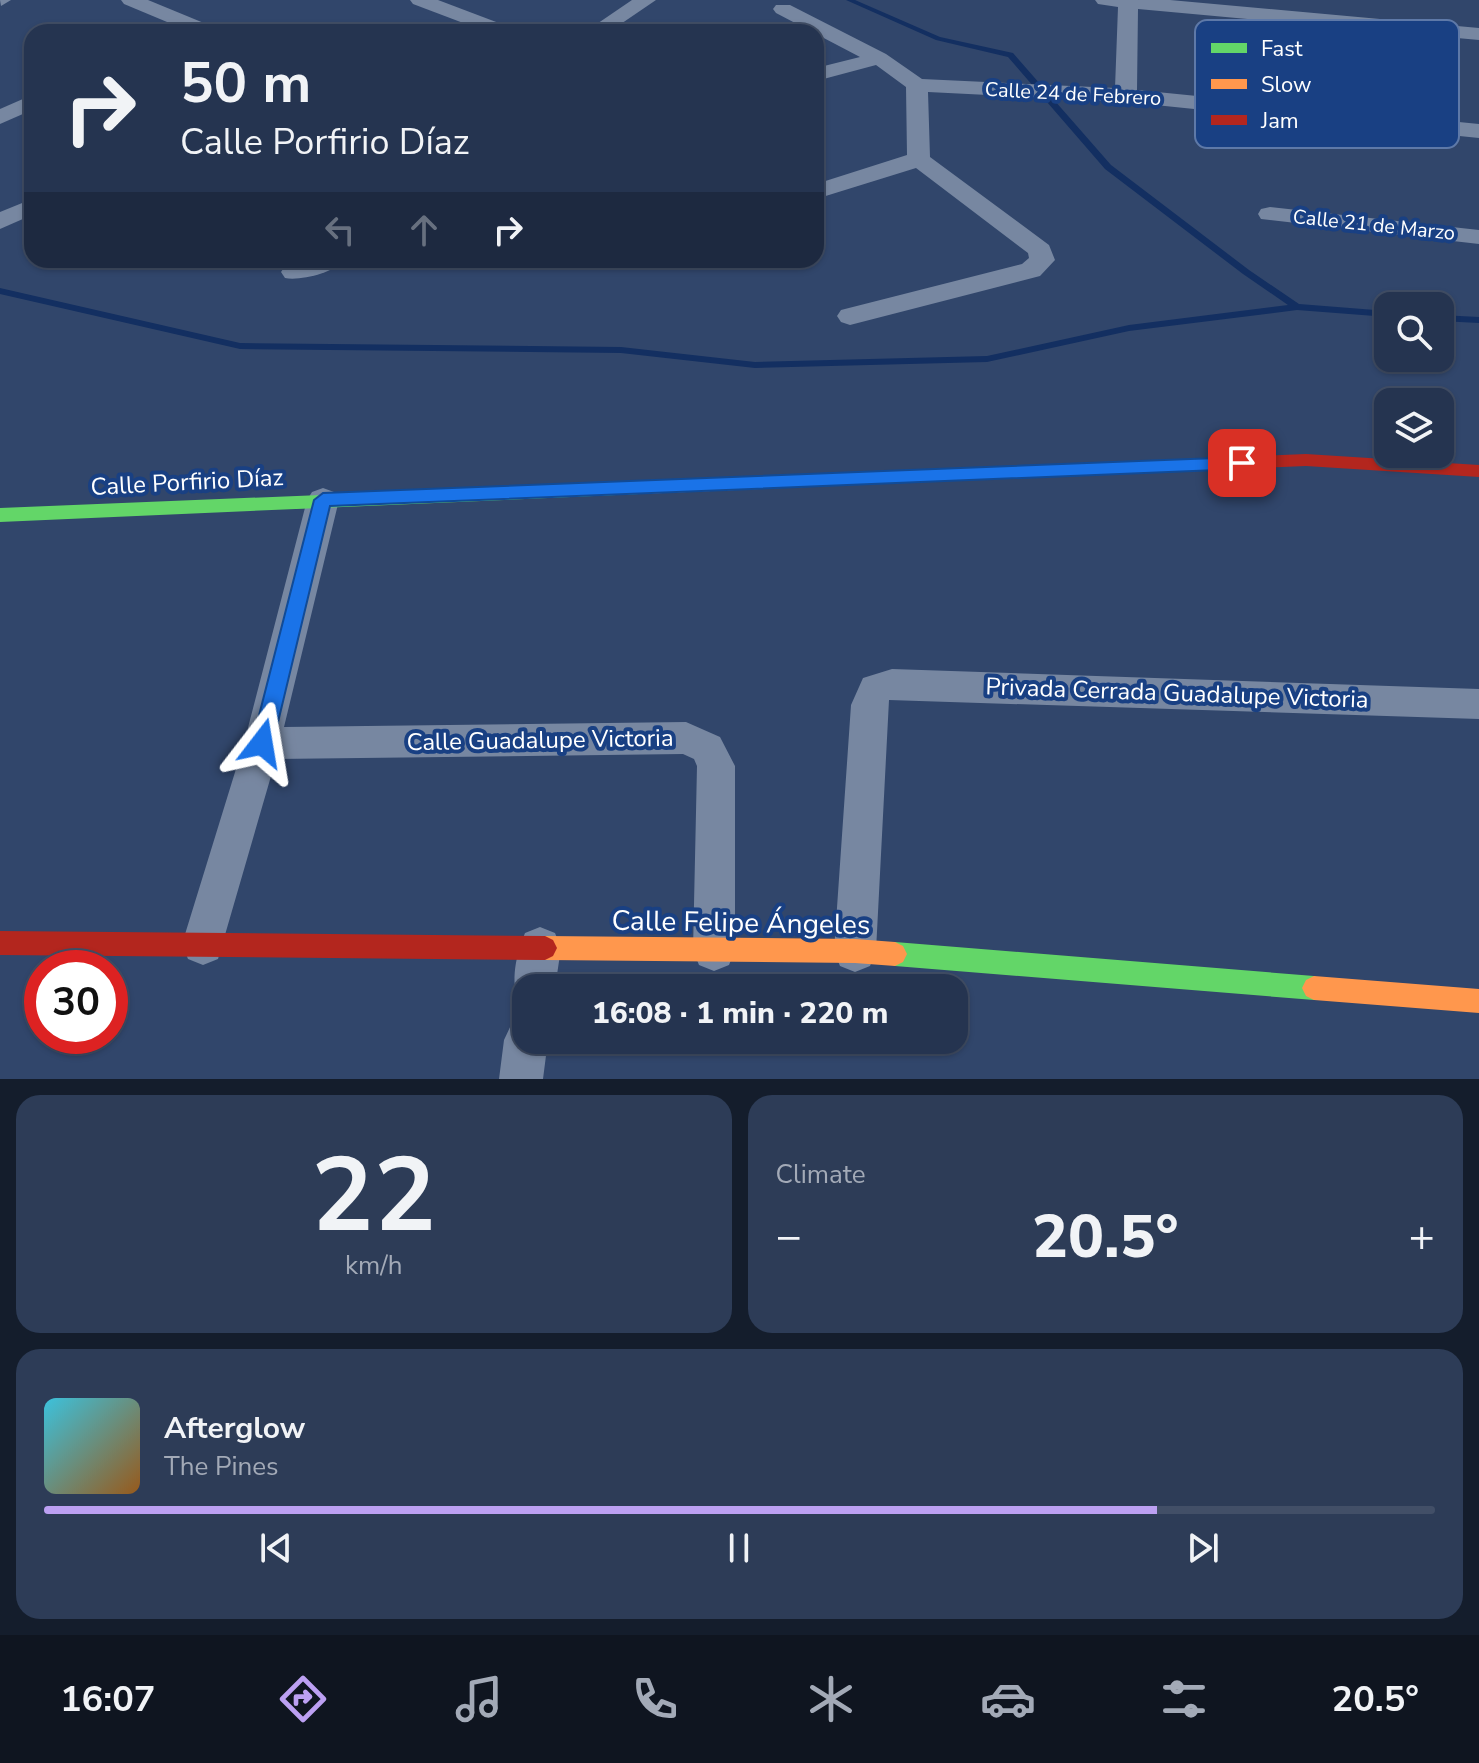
<!DOCTYPE html>
<meta charset="utf-8">
<style>
body{margin:0;font-family:"Nunito Sans",sans-serif;background:#2d3c57;color:#f1f3f6;height:100vh;display:flex;flex-direction:column;font-size:30px;white-space:nowrap}
*{box-sizing:border-box;margin:0}
p{font-size:26px;color:#a3aab7}
.icon{flex:none;width:44px;height:44px;fill:none;stroke:currentColor;stroke-width:2;stroke-linecap:round;stroke-linejoin:round}
.map{position:relative;height:1079px;overflow:hidden}
.sheet{display:flex;flex-direction:column;gap:16px;padding:16px;background:#141d2c;flex:1}
.sheet>*{flex:none}
.banner{position:absolute;left:24px;top:24px;width:800px;height:244px;border-radius:24px;box-shadow:0 2px 6px #0004,0 0 0 2px #424f67;background:#253450;color:#f1f3f6;overflow:hidden}
.fabs{position:absolute;left:1374px;top:292px;display:grid;gap:16px}
.fabs a{display:grid;place-items:center;width:80px;height:80px;border-radius:16px;background:#253450;box-shadow:0 2px 6px #0004,0 0 0 2px #424f67;font-size:40px}
.speed{position:absolute;left:24px;top:950px;display:flex;gap:16px;font-size:40px;font-weight:700;text-align:center}
.speed>*{display:grid;place-content:center;width:104px;height:104px;border-radius:50%;background:#253450;box-shadow:0 2px 6px #0004,0 0 0 2px #424f67;line-height:1}
.speed .limit{border:12px solid #d22;background:#fff;color:#111}
.pin{position:absolute;display:grid;place-items:center;width:68px;height:68px;color:#fff;margin:-34px;border-radius:16px;box-shadow:0 4px 12px #0006}
.me{position:absolute;width:88px;margin:-44px;rotate:14deg;stroke-linejoin:round;filter:drop-shadow(0 0 6px #0008)}
.turn{display:flex;align-items:center;gap:28px;height:168px;padding:0 24px;font-size:36px}
.turn .icon{width:104px;height:104px;stroke-width:2.5}
.turn b{display:block;font-size:56px;line-height:68px}
.lanes{display:flex;align-items:center;height:76px;padding:0 24px;background:#0003;justify-content:center;gap:40px;direction:ltr}
.lanes .off{opacity:.35}
.big{font-size:60px;font-weight:800;line-height:1.1}
.sheet .card{flex:1;display:flex;flex-direction:column;justify-content:center;gap:12px;min-width:0;padding:0 28px;border-radius:24px;background:#2d3c57}
.sheet .dial{align-items:center;gap:0}
.dial b{font-size:104px;line-height:1}
.song{display:flex;align-items:center;gap:24px}
.cover{width:96px;height:96px;border-radius:12px;background:linear-gradient(135deg,hsl(190 70% 55%),hsl(30 70% 35%))}
.played{height:8px;border-radius:4px;background:linear-gradient(90deg,#bca0f2 80%,#424f67 80%)}
.keys{display:flex;justify-content:space-around;direction:ltr}
.heat{display:flex;justify-content:space-between;align-items:center;font-size:44px;direction:ltr}
.sheet .tiles{flex:1;display:grid;gap:16px;grid-template-columns:1fr 1fr}
.card:last-child{grid-column:span 2}
.trip{position:absolute;left:512px;top:974px;width:456px;height:80px;border-radius:24px;background:#253450;box-shadow:0 2px 6px #0004,0 0 0 2px #424f67;font-weight:800;line-height:80px;text-align:center}
.menu{display:flex;height:128px;justify-content:space-around;align-items:center;background:#0f1520;color:#a3aab7}
.menu .icon{width:56px;height:56px}
.menu .current{color:#bca0f2}
.menu b{font-size:36px;color:#f1f3f6}
.map>svg:first-child{display:block}
.lines{fill:none;stroke-linecap:round;stroke-linejoin:round}
.stream{fill:#132f61;fill-rule:evenodd}
.street{fill:#7787a1;fill-rule:evenodd}
.fast{fill:#63d668;fill-rule:evenodd}
.slow{fill:#ff974d;fill-rule:evenodd}
.jam{fill:#b3261e;fill-rule:evenodd}
.route{fill:#1a73e8;stroke:#114b97;stroke-width:2}
.labels{text-anchor:middle;dominant-baseline:central;stroke-width:8;stroke-linejoin:round;paint-order:stroke}
.far-street-label{font-size:20px;fill:#fff;stroke:#194083}
.street-label{font-size:24px;fill:#fff;stroke:#194083}
.near-street-label{font-size:28px;fill:#fff;stroke:#194083}
.key{fill:#194083;stroke:#5e79a8;stroke-width:2}
.key-label{font-size:22px;fill:#fff}
</style>
<div class="map">
<svg width="1479" height="1079" viewBox="0 0 1479 1079">
<rect width="100%" height="100%" fill="#31466b"/>
<g class="lines">
<g class="stream">
<path d="M846,0H855L940,37L1013,53L1111,165L1249,270L1299,304L1388,311V317L1297,310L1129,331L987,362L755,368L621,353L240,349L0,294V288L240,343L621,347L755,362L987,356L1129,325L1288,305L1243,274L1105,169L1008,57L936,40Z"/>
<path d="M1440,315L1479,317V323L1440,321Z"/>
</g>
<g class="street">
<path d="M0,0H11L1,6Z"/>
<path d="M121,0H148L216,28L219,32H191L124,4Z"/>
<path d="M410,0H438L512,28L515,32H487L413,4Z"/>
<path d="M632,0H656L609,32H585Z"/>
<path d="M1095,0H1170L1479,28V40L1138,9L1137,90L1479,124V138L1126,102L928,92L930,157L1049,245L1055,260L1040,276L850,325L841,322L837,316L841,310L1022,264L1029,258L1028,253L916,168L816,199V184L907,155L906,87L876,65L816,81V68L860,57L776,13L773,9L776,5H790L886,54L922,79L1115,88L1118,7L1098,4Z"/>
<path d="M32,95V110L0,124V109Z"/>
<path d="M32,199V215L0,229V212Z"/>
<path d="M1270,207L1479,230V244L1261,219L1258,214L1261,209Z"/>
<path d="M305,260H344C334,273 300,281 285,278L281,272L285,266Z"/>
<path d="M323,488L334,492L339,500L284,727L686,722L720,737L735,766V950L729,965L714,971L699,965L693,950L697,766L694,759L683,754L276,759L218,959L203,965L188,959L182,944L244,743L307,500L312,492Z"/>
<path d="M892,669L1479,689V719L889,700L876,951L870,966L855,972L840,966L834,951L851,705L863,678Z"/>
<path d="M540,927L555,933L561,948L555,988H526V1006L519,1003C510,981 516,955 525,933Z"/>
<path d="M526,1018V1040H548L543,1079H499L504,1040L511,1025Z"/>
</g>
<g class="fast">
<path d="M639,482L648,488L639,494L0,522V508Z"/>
<path d="M895,942L1314,976L1322,980L1326,988L1322,996L1314,1000L895,966L887,962L883,954L887,946Z"/>
</g>
<g class="slow">
<path d="M1162,460L1171,466L1162,472L639,494L630,488L639,482Z"/>
<path d="M545,936L855,939L895,942L903,946L907,954L903,962L895,966L855,963L545,960L537,956L533,948L537,940Z"/>
<path d="M1314,976L1479,989V1013L1314,1000L1306,996L1302,988L1306,980Z"/>
</g>
<g class="jam">
<path d="M1306,454L1479,465V477L1306,466L1162,472L1153,466L1162,460Z"/>
<path d="M0,931L545,936L553,940L557,948L553,956L545,960L0,955Z"/>
</g>
</g>
<path class="route" d="M1242,457L1251,463L1242,469L330,506L273,743L270,750L262,752L255,750L252,743L314,500L323,493Z"/>
<g class="labels">
<g class="far-street-label">
<text transform="translate(1073 94) rotate(3)">Calle 24 de Febrero</text>
<text transform="translate(1374 225) rotate(6)">Calle 21 de Marzo</text>
</g>
<g class="street-label">
<text transform="translate(187 482) rotate(-3)">Calle Porfirio Díaz</text>
<text transform="translate(1177 693) rotate(2)">Privada Cerrada Guadalupe Victoria</text>
<text transform="translate(540 740) rotate(-1)">Calle Guadalupe Victoria</text>
</g>
<g class="near-street-label">
<text transform="translate(741 923) rotate(1)">Calle Felipe Ángeles</text>
</g>
</g>
<rect x="1195" y="20" width="264" height="128" rx="12" class="key"/>
<rect x="1211" y="43" width="36" height="10" fill="#63d668"/>
<rect x="1211" y="79" width="36" height="10" fill="#ff974d"/>
<rect x="1211" y="115" width="36" height="10" fill="#b3261e"/>
<g class="key-label">
<text x="1261" y="56">Fast</text>
<text x="1261" y="92">Slow</text>
<text x="1261" y="128">Jam</text>
</g>
</svg>
<div class="fabs">
<a><svg class="icon" aria-label="search" viewBox="0 0 24 24"><circle cx="10" cy="10" r="6"/><path d="M15 15l6 6"/></svg></a>
<a><svg class="icon" aria-label="layers" viewBox="0 0 24 24"><path d="M12 4l9 5-9 5-9-5zM3 14l9 5 9-5"/></svg></a>
</div>
<div class="speed"><div class="limit">30</div></div>
<div class="pin" style="left:1242px;top:463px;background:#d93025"><svg class="icon" aria-label="arrive" viewBox="0 0 24 24"><path d="M6 21V4h12l-3 4 3 4H6"/></svg></div>
<svg class="me" style="left:262px;top:743px" viewBox="-20 -20 40 40"><path d="M0-17L14 15 0 8-14 15z" fill="#1a73e8" stroke="#fff" stroke-width="4"/></svg>
<div class="trip">16:08 · 1 min · 220 m</div>
<div class="banner">
<div class="turn"><svg class="icon" aria-label="right" viewBox="0 0 24 24"><path d="M7 20v-9h11M14 6l5 5-5 5"/></svg><div><b>50 m</b>Calle Porfirio Díaz</div></div>
<div class="lanes"><svg class="icon off" aria-label="left" viewBox="0 0 24 24"><path d="M17 20v-9H6M10 6l-5 5 5 5"/></svg><svg class="icon off" aria-label="ahead" viewBox="0 0 24 24"><path d="M12 20V5M6 11l6-6 6 6"/></svg><svg class="icon" aria-label="right" viewBox="0 0 24 24"><path d="M7 20v-9h11M14 6l5 5-5 5"/></svg></div>
</div>
</div>
<section class="sheet">
<div class="tiles">
<div class="card dial"><b>22</b><p>km/h</p></div>
<div class="card"><p>Climate</p>
<div class="heat"><a>−</a><b class="big">20.5°</b><a>+</a></div>
</div>
<div class="card">
<div class="song"><i class="cover"></i><div><b>Afterglow</b><p>The Pines</p></div></div>
<div class="played"></div>
<div class="keys"><svg class="icon" aria-label="previous" viewBox="0 0 24 24"><path d="M18 5L8 12l10 7zM5 5v14"/></svg><svg class="icon" aria-label="pause" viewBox="0 0 24 24"><path d="M8 5v14M16 5v14"/></svg><svg class="icon" aria-label="next" viewBox="0 0 24 24"><path d="M6 5l10 7-10 7zM19 5v14"/></svg></div>
</div>
</div>
</section>
<nav class="menu">
<b>16:07</b>
<svg class="icon current" aria-label="directions" viewBox="0 0 24 24"><path d="M12 3l9 9-9 9-9-9zM9 14v-3h6M13 9l2 2-2 2"/></svg>
<svg class="icon" aria-label="music" viewBox="0 0 24 24"><path d="M9 18V5l10-2v13"/><circle cx="6" cy="18" r="3"/><circle cx="16" cy="16" r="3"/></svg>
<svg class="icon" aria-label="phone" viewBox="0 0 24 24"><path d="M5 4h4l2 5-3 2q2 4 5 5l2-3 5 2v4C11 20 4 13 5 4z"/></svg>
<svg class="icon" aria-label="climate" viewBox="0 0 24 24"><path d="M12 3v18M4 7l16 10M4 17L20 7"/></svg>
<svg class="icon" aria-label="car" viewBox="0 0 24 24"><path d="M5 17H2v-5l4-1 3-4h7l3 4 3 1v5h-3M9 17h6M6 11h13"/><circle cx="7" cy="17" r="2"/><circle cx="17" cy="17" r="2"/></svg>
<svg class="icon" aria-label="filters" viewBox="0 0 24 24"><path d="M4 7h16M4 17h16"/><circle cx="9" cy="7" r="2"/><circle cx="15" cy="17" r="2"/></svg>
<b>20.5°</b>
</nav>
